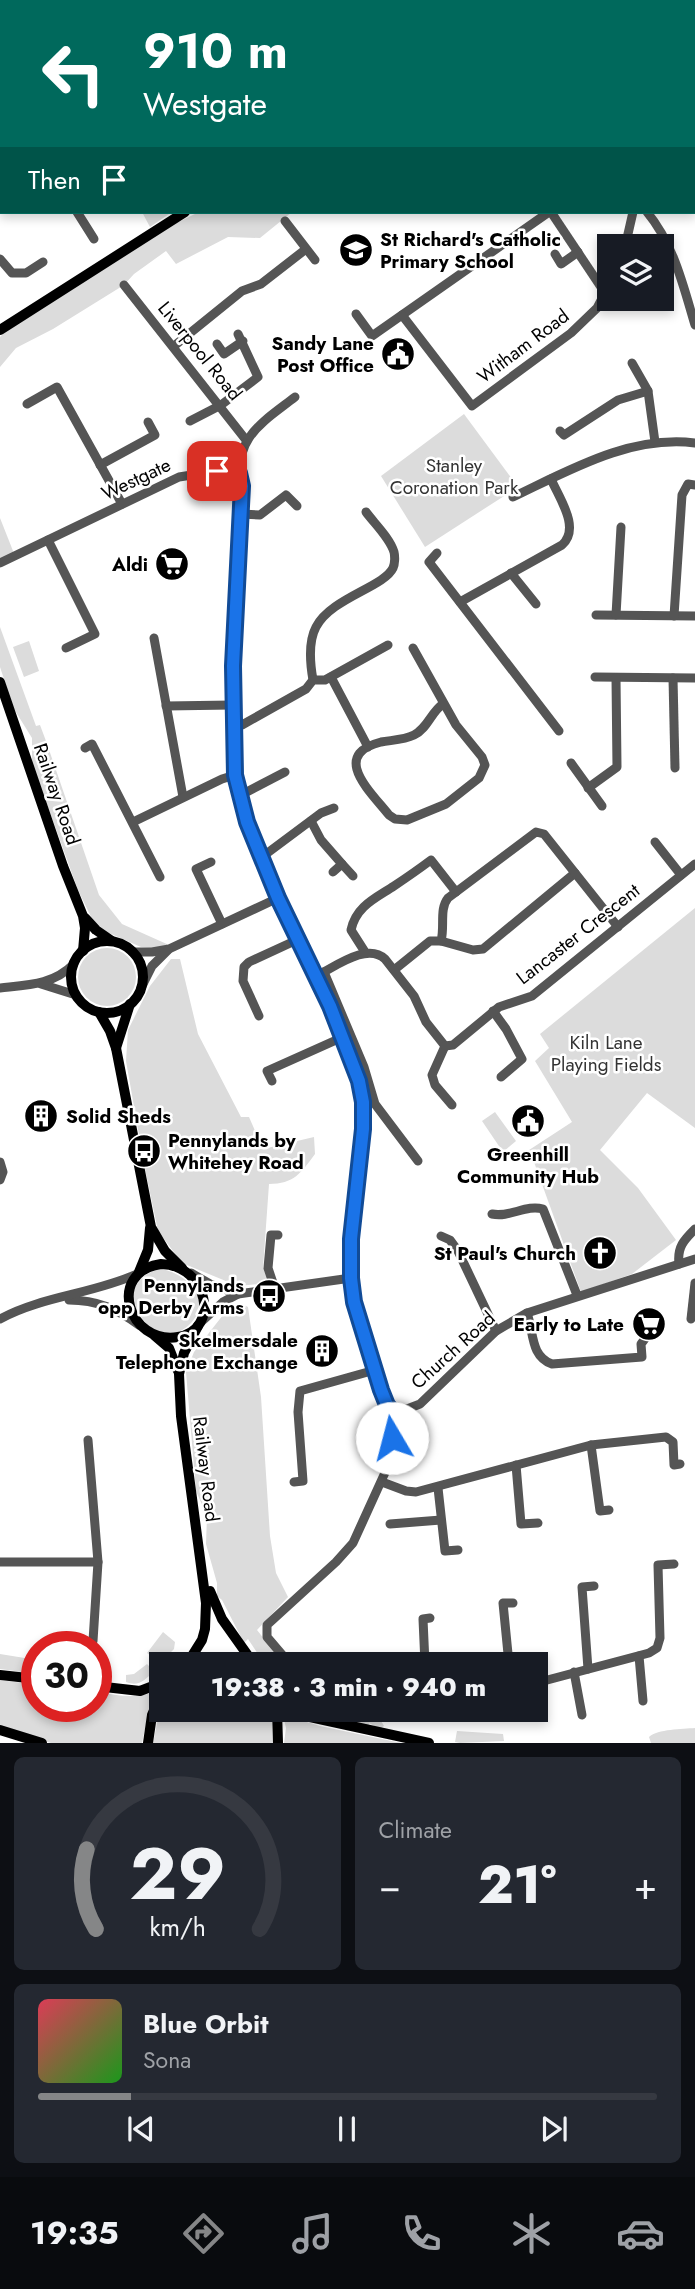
<!DOCTYPE html>
<meta charset="utf-8">
<style>
body{margin:0;font-family:Jost,sans-serif;background:#242831;color:#f1f3f6;height:100vh;display:flex;flex-direction:column;font-size:26px;white-space:nowrap}
*{box-sizing:border-box;margin:0}
p{font-size:23px;color:#9ea1a6}
.icon{flex:none;width:38px;height:38px;fill:none;stroke:currentColor;stroke-width:2;stroke-linecap:round;stroke-linejoin:round}
.map{position:relative;height:1743px;overflow:hidden}
.panel{display:flex;flex-direction:column;gap:14px;padding:14px;background:#0d0f14;flex:1}
.panel>*{flex:none}
.hud{position:absolute;left:0px;top:0px;width:696px;height:214px;box-shadow:0 4px 10px #0003;background:#00695c;color:#fff;overflow:hidden}
.buttons{position:absolute;left:597px;top:234px;display:grid;gap:14px}
.buttons a{display:grid;place-items:center;width:77px;height:77px;border-radius:0px;background:#171b24;box-shadow:0 4px 10px #0003;font-size:35px}
.speed{position:absolute;left:21px;top:1631px;display:flex;gap:14px;font-size:35px;font-weight:700;text-align:center}
.speed>*{display:grid;place-content:center;width:91px;height:91px;border-radius:50%;background:#171b24;box-shadow:0 4px 10px #0003;line-height:1}
.speed .limit{border:10px solid #d22;background:#fff;color:#111}
.pin{position:absolute;display:grid;place-items:center;width:60px;height:60px;color:#fff;margin:-30px;border-radius:14px;box-shadow:0 4px 10px #0006}
.me{position:absolute;width:77px;margin:-38px;rotate:352deg;stroke-linejoin:round;filter:drop-shadow(0 0 5px #0008)}
.turn{display:flex;align-items:center;gap:24px;height:147px;padding:0 28px;font-size:32px}
.turn .icon{width:91px;height:91px;stroke-width:2.5}
.turn b{display:block;font-size:49px;line-height:60px}
.then{display:flex;align-items:center;height:66px;padding:0 28px;background:#0003;gap:14px;font-size:26px}
.big{font-size:52px;font-weight:800;line-height:1.1}
.panel .widget{flex:1;display:flex;flex-direction:column;justify-content:center;gap:10px;min-width:0;padding:0 24px;border-radius:10px;background:#242831}
.panel .dial{align-items:center;gap:0}
.dial svg{height:182px;overflow:visible;fill:none;stroke:#363941;stroke-width:7;stroke-linecap:round;text-anchor:middle}
.dial text{fill:#f1f3f6;stroke:none}
.song{display:flex;align-items:center;gap:21px}
.cover{width:84px;height:84px;border-radius:10px;background:linear-gradient(135deg,hsl(350 70% 55%),hsl(120 70% 35%))}
.played{height:7px;border-radius:4px;background:linear-gradient(90deg,#858687 15%,#363941 15%)}
.keys{display:flex;justify-content:space-around;direction:ltr}
.heat{display:flex;justify-content:space-between;align-items:center;font-size:38px;direction:ltr}
.panel .tiles{flex:1;display:grid;gap:14px;grid-template-columns:1fr 1fr}
.widget:last-child{grid-column:span 2}
.trip{position:absolute;left:149px;top:1652px;width:399px;height:70px;border-radius:0px;background:#171b24;box-shadow:0 4px 10px #0003;font-weight:800;line-height:70px;text-align:center}
.tabs{display:flex;height:112px;justify-content:space-around;align-items:center;background:#090b0e;color:#9ea1a6}
.tabs .icon{width:49px;height:49px}
.tabs .on{color:#858687}
.tabs b{font-size:32px;color:#f1f3f6}
.map>svg:first-child{display:block}
.green{fill:#dcdcdc}
.lines{fill:none;stroke-linecap:round;stroke-linejoin:round}
.minor{stroke:#555;stroke-width:9}
.major{stroke:#000;stroke-width:10}
.route-casing{stroke:#114b97;stroke-width:18}
.route{stroke:#1a73e8;stroke-width:12}
.labels{text-anchor:middle;dominant-baseline:central;stroke-width:5;stroke-linejoin:round;paint-order:stroke}
.poi-label{font-size:19px;font-weight:bold;fill:#000;stroke:#fff;text-anchor:end}
.street-label{font-size:19px;fill:#000;stroke:#fff}
.park-label{font-size:19px;fill:#333;stroke:#fff}
</style>
<div class="map">
<svg width="695" height="1743" viewBox="0 0 695 1743">
<rect width="100%" height="100%" fill="#fff"/>
<g class="green">
<path d="M0,0H235L2,2V7Z"/>
<path d="M257,0H445L446,2H254Z"/>
<path d="M142,212H172L150,227Z"/>
<path d="M199,212H292L260,238L228,237L176,264L166,251L134,274L124,285L53,329L16,348L0,367V337L14,323L154,234Z"/>
<path d="M464,414L518,487L425,547L381,476Z"/>
<path d="M0,518L15,556L0,563Z"/>
<path d="M0,627L36,726L40,725L46,741L99,895L122,924L169,945L159,949L141,947L102,930L93,921L78,890L32,763V738L14,709L0,667Z"/>
<path d="M29,641L39,671L24,677L13,647Z"/>
<path d="M695,908V1128L647,1093L600,1150L638,1188L676,1240L632,1274L581,1292L534,1162L526,1152L572,1122L535,1061L549,1048L540,1034Z"/>
<circle cx="107" cy="977" r="29"/>
<path d="M171,959H180L198,1034L241,1117H249L263,1149L314,1137L315,1154C301,1173 294,1184 269,1184L263,1268H268L270,1283L238,1286L182,1263L158,1231L145,1169L126,1061L128,1030L150,986Z"/>
<path d="M495,1112L516,1141L503,1152L482,1121Z"/>
<path d="M160,1269C186,1272 215,1301 189,1325C154,1358 102,1284 160,1269Z"/>
<path d="M244,1305L248,1307L261,1397L270,1536L276,1573L288,1597L257,1630L284,1664H264L266,1657L258,1654L248,1639L244,1643L222,1600L217,1596V1583L206,1544L207,1516L196,1491L186,1372L194,1352L223,1315L232,1306Z"/>
<path d="M163,1632L175,1642L174,1649L167,1656L161,1654L156,1660L147,1653Z"/>
<path d="M0,1654L37,1660V1674L0,1669Z"/>
<path d="M147,1664L154,1671C145,1680 139,1687 126,1682V1675L134,1674Z"/>
<path d="M0,1680L37,1685V1706H96V1692C118,1695 136,1700 156,1691L151,1700L142,1743H51L0,1727Z"/>
<path d="M161,1704V1710H272L273,1743H153Z"/>
<path d="M282,1710L297,1719L320,1726L401,1743H284L286,1728Z"/>
<path d="M353,1710H365L368,1718L380,1719L384,1726L380,1729L369,1723L368,1728L358,1726L357,1721L352,1718Z"/>
<path d="M695,1728V1743H651L649,1737C658,1729 682,1729 695,1728Z"/>
<path d="M457,1731L503,1734L504,1741L460,1743L455,1742Z"/>
</g>
<g class="lines">
<g class="minor">
<path d="M0,103L2,102"/>
<path d="M77,212L94,239"/>
<path d="M551,212L605,293"/>
<path d="M647,212C674,245 683,285 695,325"/>
<path d="M285,221L315,260"/>
<path d="M625,247L633,212"/>
<path d="M555,254L561,264L578,252"/>
<path d="M0,259L12,273H26L43,262"/>
<path d="M124,285L246,440"/>
<path d="M356,314L372,336L549,212"/>
<path d="M402,315L472,406L571,333L597,308L609,285"/>
<path d="M217,344L224,354L243,341"/>
<path d="M174,346L242,291L261,284L306,249"/>
<path d="M632,363L648,391L655,442"/>
<path d="M295,397C263,422 232,438 242,486L233,666L235,775L247,822L278,898L285,909L343,1037L362,1094L363,1129L351,1239V1278L354,1302L381,1389L387,1405L394,1414"/>
<path d="M27,404L57,387L122,504"/>
<path d="M190,421L221,405L258,377L238,334"/>
<path d="M560,431L564,435L618,400L648,391"/>
<path d="M100,465L155,435L148,422"/>
<path d="M513,497C570,470 630,435 695,443"/>
<path d="M241,514L260,515L286,495L297,506"/>
<path d="M48,540L95,634L66,648"/>
<path d="M437,553L429,562L559,731"/>
<path d="M0,563L179,477L217,471L239,473"/>
<path d="M511,573L536,604"/>
<path d="M460,602L562,545C581,528 559,498 551,479"/>
<path d="M596,615L695,616"/>
<path d="M616,615L621,527"/>
<path d="M674,616L682,495L688,484L695,485"/>
<path d="M154,638L183,797"/>
<path d="M413,648L456,725L482,757L485,765L479,778L446,804L407,820L395,819L389,815C370,791 330,755 381,742C392,740 404,740 414,735C428,728 431,712 443,704"/>
<path d="M331,677L368,747"/>
<path d="M595,677L695,678"/>
<path d="M673,678L675,768"/>
<path d="M313,680C310,663 308,642 316,627C331,598 384,587 393,568C395,564 395,556 394,552C390,538 374,523 366,512"/>
<path d="M166,706L232,705"/>
<path d="M232,726L242,725L306,689L313,680H325L388,645"/>
<path d="M85,748L92,744L160,877"/>
<path d="M571,763L602,806"/>
<path d="M588,788L617,767L616,678"/>
<path d="M239,796L285,772"/>
<path d="M311,821L321,840L342,864L333,872"/>
<path d="M133,822L222,779L235,775"/>
<path d="M655,842L681,875"/>
<path d="M262,857L321,813L334,808"/>
<path d="M211,862L196,869L222,924"/>
<path d="M342,864L353,876"/>
<path d="M441,941L473,950L483,949L575,873"/>
<path d="M132,952H152L169,949L278,898"/>
<path d="M365,952L351,930C356,906 376,898 394,886C406,878 419,869 431,860L456,892"/>
<path d="M394,970L430,941H441C445,927 439,909 448,898L536,832L544,834L618,927"/>
<path d="M324,972L364,1067L375,1104L418,1161"/>
<path d="M316,976C335,967 367,942 385,959L414,996L426,1022L445,1046L432,1075L435,1085L452,1105"/>
<path d="M41,984L76,995"/>
<path d="M0,988C28,985 53,985 74,964"/>
<path d="M141,988L152,966L168,950"/>
<path d="M493,1011L506,1029L522,1059L501,1077"/>
<path d="M259,1016L243,981L244,967L249,962L299,939"/>
<path d="M445,1046L453,1045L499,1007L532,996L695,864"/>
<path d="M272,1081L267,1071L343,1037"/>
<path d="M0,1162L3,1172L0,1180"/>
<path d="M492,1214C510,1218 526,1204 543,1209L577,1295"/>
<path d="M441,1236L450,1240L458,1251L496,1331"/>
<path d="M679,1264C677,1247 684,1240 695,1229"/>
<path d="M191,1273L210,1284L238,1294L351,1278"/>
<path d="M275,1289L268,1268L271,1235H278"/>
<path d="M69,1300C97,1300 117,1309 139,1325"/>
<path d="M527,1313C534,1332 530,1356 552,1364L642,1357L641,1344L647,1336"/>
<path d="M0,1319C42,1296 93,1294 137,1274"/>
<path d="M691,1319L695,1283"/>
<path d="M200,1323L223,1302L238,1294"/>
<path d="M394,1414L420,1404L496,1331L527,1313L695,1259"/>
<path d="M88,1440L98,1562L93,1641"/>
<path d="M591,1445L600,1511L609,1510"/>
<path d="M516,1465L521,1524L538,1523"/>
<path d="M294,1482L303,1481L298,1412L300,1391L375,1370"/>
<path d="M382,1482L406,1491L416,1492L591,1445L666,1437L673,1442L674,1465L680,1464"/>
<path d="M438,1488L445,1551L458,1550"/>
<path d="M390,1524L441,1520"/>
<path d="M0,1562H98"/>
<path d="M639,1656L643,1701"/>
<path d="M290,1664L267,1637V1625L336,1562L353,1543L388,1466L391,1453L394,1414"/>
<path d="M425,1664L423,1619L430,1618"/>
<path d="M509,1664L503,1603H513"/>
<path d="M588,1669L582,1587L594,1586"/>
<path d="M574,1672L582,1715"/>
<path d="M536,1683L649,1653L657,1648L660,1638L658,1565L674,1564"/>
</g>
<g class="major">
<path d="M580,0V2"/>
<path d="M561,2L563,0"/>
<path d="M645,2L646,0"/>
<path d="M0,75L2,78"/>
<path d="M0,330L185,212"/>
<path d="M0,682L63,866L83,916L85,928L83,951"/>
<path d="M85,918L96,930L112,941"/>
<circle cx="107" cy="977" r="36"/>
<path d="M99,1012L110,1031L116,1048L151,1227L165,1251L182,1268"/>
<path d="M116,1048L130,1004"/>
<path d="M161,1264C208,1265 221,1330 178,1337C128,1345 106,1272 161,1264Z"/>
<path d="M139,1272L148,1250L150,1228"/>
<path d="M155,1336L169,1348L178,1371"/>
<path d="M210,1591L222,1619L254,1664"/>
<path d="M187,1664L202,1640L205,1629L206,1603L181,1416L179,1374L184,1353L198,1326"/>
<path d="M200,1664L212,1662L230,1664"/>
<path d="M0,1675L37,1679"/>
<path d="M96,1686L140,1691L161,1683"/>
<path d="M277,1710L278,1743"/>
<path d="M294,1710L310,1717L429,1743"/>
<path d="M0,1730L42,1743"/>
<path d="M148,1743L152,1715L161,1694"/>
</g>
</g>
<g class="lines">
<g class="route-casing">
<path id="route" d="M217,471L239,473L242,486L233,666L235,775L247,822L278,898L330,1006L359,1081L363,1102V1129L351,1239V1278L354,1302L381,1390L387,1405L394,1414L392,1438"/>
</g>
<use href="#route" class="route"/>
</g>
<defs>
<g id="school-disc" transform="scale(1.75)"><circle r="9.5" fill="#000" stroke="#fff"/><path d="M0-5L7-2L0 1L-7-2ZM-4 1L0 2.5L4 1V4Q0 6-4 4Z" fill="#fff"/></g>
<g id="civic-disc" transform="scale(1.75)"><circle r="9.5" fill="#000" stroke="#fff"/><path d="M-.6-6.5H3V-4.5H.6V-3L4-1V1h2V6H-6V1h2V-1L-.6-3ZM-1.2 2.5V6h2.4V2.5Z" fill="#fff"/></g>
<g id="supermarket-disc" transform="scale(1.75)"><circle r="9.5" fill="#000" stroke="#fff"/><path d="M-6-5.5h2.5l.6 2H6L4.5 2H-2.5L-4.4-4H-6ZM-1.5 3.2a1.3 1.3 0 1 0 .1 0ZM3 3.2a1.3 1.3 0 1 0 .1 0Z" fill="#fff"/></g>
<g id="building-disc" transform="scale(1.75)"><circle r="9.5" fill="#000" stroke="#fff"/><path d="M-4-6H4V6H1V3H-1V6H-4ZM-2.5-4.3h1.7v1.8h-1.7ZM.8-4.3h1.7v1.8H.8ZM-2.5-1h1.7V.8h-1.7ZM.8-1h1.7V.8H.8Z" fill="#fff"/></g>
<g id="bus-disc" transform="scale(1.75)"><circle r="9.5" fill="#000" stroke="#fff"/><path d="M-5-6H5V4H4V6H2V4H-2V6H-4V4H-5ZM-3.5-4V0h7V-4ZM-3.5 1.2v1.5H-2V1.2ZM2 1.2v1.5H3.5V1.2Z" fill="#fff"/></g>
<g id="church-disc" transform="scale(1.75)"><circle r="9.5" fill="#000" stroke="#fff"/><path d="M-1.2-6h2.4v3.5h3.3v2.4h-3.3V6h-2.4V-.1h-3.3v-2.4h3.3Z" fill="#fff"/></g>
</defs>
<g fill-rule="evenodd">
<use href="#school-disc" x="356" y="250"/>
<use href="#civic-disc" x="398" y="354"/>
<use href="#supermarket-disc" x="172" y="564"/>
<use href="#building-disc" x="41" y="1116"/>
<use href="#civic-disc" x="528" y="1121"/>
<use href="#bus-disc" x="144" y="1151"/>
<use href="#church-disc" x="600" y="1253"/>
<use href="#bus-disc" x="269" y="1296"/>
<use href="#supermarket-disc" x="649" y="1324"/>
<use href="#building-disc" x="322" y="1351"/>
</g>
<g class="labels">
<g class="poi-label">
<text x="380" y="239" text-anchor="start">St Richard's Catholic<tspan x="380" dy="22">Primary School</tspan></text>
<text x="374" y="343">Sandy Lane<tspan x="374" dy="22">Post Office</tspan></text>
<text x="148" y="564">Aldi</text>
<text x="66" y="1116" text-anchor="start">Solid Sheds</text>
<text x="168" y="1140" text-anchor="start">Pennylands by<tspan x="168" dy="22">Whitehey Road</tspan></text>
<text x="528" y="1154" text-anchor="middle">Greenhill<tspan x="528" dy="22">Community Hub</tspan></text>
<text x="576" y="1253">St Paul's Church</text>
<text x="244" y="1285">Pennylands<tspan x="244" dy="22">opp Derby Arms</tspan></text>
<text x="624" y="1324">Early to Late</text>
<text x="298" y="1340">Skelmersdale<tspan x="298" dy="22">Telephone Exchange</tspan></text>
</g>
<g class="street-label">
<text transform="translate(523 346) rotate(-37)">Witham Road</text>
<text transform="translate(200 351) rotate(51)">Liverpool Road</text>
<text transform="translate(136 479) rotate(-25)">Westgate</text>
<text transform="translate(57 794) rotate(71)">Railway Road</text>
<text transform="translate(578 934) rotate(-38)">Lancaster Crescent</text>
<text transform="translate(453 1350) rotate(-42)">Church Road</text>
<text transform="translate(206 1469) rotate(83)">Railway Road</text>
</g>
<g class="park-label">
<text x="454" y="465">Stanley<tspan x="454" dy="22">Coronation Park</tspan></text>
<text x="606" y="1042">Kiln Lane<tspan x="606" dy="22">Playing Fields</tspan></text>
</g>
</g>
</svg>
<div class="buttons">
<a><svg class="icon" aria-label="layers" viewBox="0 0 24 24"><path d="M12 4l9 5-9 5-9-5zM3 14l9 5 9-5"/></svg></a>
</div>
<div class="speed"><div class="limit">30</div></div>
<div class="pin" style="left:217px;top:471px;background:#d93025"><svg class="icon" aria-label="arrive" viewBox="0 0 24 24"><path d="M6 21V4h12l-3 4 3 4H6"/></svg></div>
<svg class="me" style="left:392px;top:1438px" viewBox="-20 -20 40 40"><circle r="19" fill="#fff"/><path d="M0-13L10 11 0 6-10 11z" fill="#1a73e8"/></svg>
<div class="trip">19:38 · 3 min · 940 m</div>
<div class="hud">
<div class="turn"><svg class="icon" aria-label="left" viewBox="0 0 24 24"><path d="M17 20v-9H6M10 6l-5 5 5 5"/></svg><div><b>910 m</b>Westgate</div></div>
<div class="then">Then<svg class="icon" aria-label="arrive" viewBox="0 0 24 24"><path d="M6 21V4h12l-3 4 3 4H6"/></svg></div>
</div>
</div>
<section class="panel">
<div class="tiles">
<div class="widget dial"><svg viewBox="0 0 100 80">
<path d="M14 69A42 42 0 1 1 86 69"/>
<path d="M14 69A42 42 0 0 1 10 34" stroke="#858687"/>
<text x="50" y="56" font-size="32" font-weight="700">29</text>
<text x="50" y="72" font-size="11">km/h</text>
</svg></div>
<div class="widget"><p>Climate</p>
<div class="heat"><a>−</a><b class="big">21°</b><a>+</a></div>
</div>
<div class="widget">
<div class="song"><i class="cover"></i><div><b>Blue Orbit</b><p>Sona</p></div></div>
<div class="played"></div>
<div class="keys"><svg class="icon" aria-label="previous" viewBox="0 0 24 24"><path d="M18 5L8 12l10 7zM5 5v14"/></svg><svg class="icon" aria-label="pause" viewBox="0 0 24 24"><path d="M8 5v14M16 5v14"/></svg><svg class="icon" aria-label="next" viewBox="0 0 24 24"><path d="M6 5l10 7-10 7zM19 5v14"/></svg></div>
</div>
</div>
</section>
<nav class="tabs">
<b>19:35</b>
<svg class="icon on" aria-label="directions" viewBox="0 0 24 24"><path d="M12 3l9 9-9 9-9-9zM9 14v-3h6M13 9l2 2-2 2"/></svg>
<svg class="icon" aria-label="music" viewBox="0 0 24 24"><path d="M9 18V5l10-2v13"/><circle cx="6" cy="18" r="3"/><circle cx="16" cy="16" r="3"/></svg>
<svg class="icon" aria-label="phone" viewBox="0 0 24 24"><path d="M5 4h4l2 5-3 2q2 4 5 5l2-3 5 2v4C11 20 4 13 5 4z"/></svg>
<svg class="icon" aria-label="climate" viewBox="0 0 24 24"><path d="M12 3v18M4 7l16 10M4 17L20 7"/></svg>
<svg class="icon" aria-label="car" viewBox="0 0 24 24"><path d="M5 17H2v-5l4-1 3-4h7l3 4 3 1v5h-3M9 17h6M6 11h13"/><circle cx="7" cy="17" r="2"/><circle cx="17" cy="17" r="2"/></svg>
</nav>
